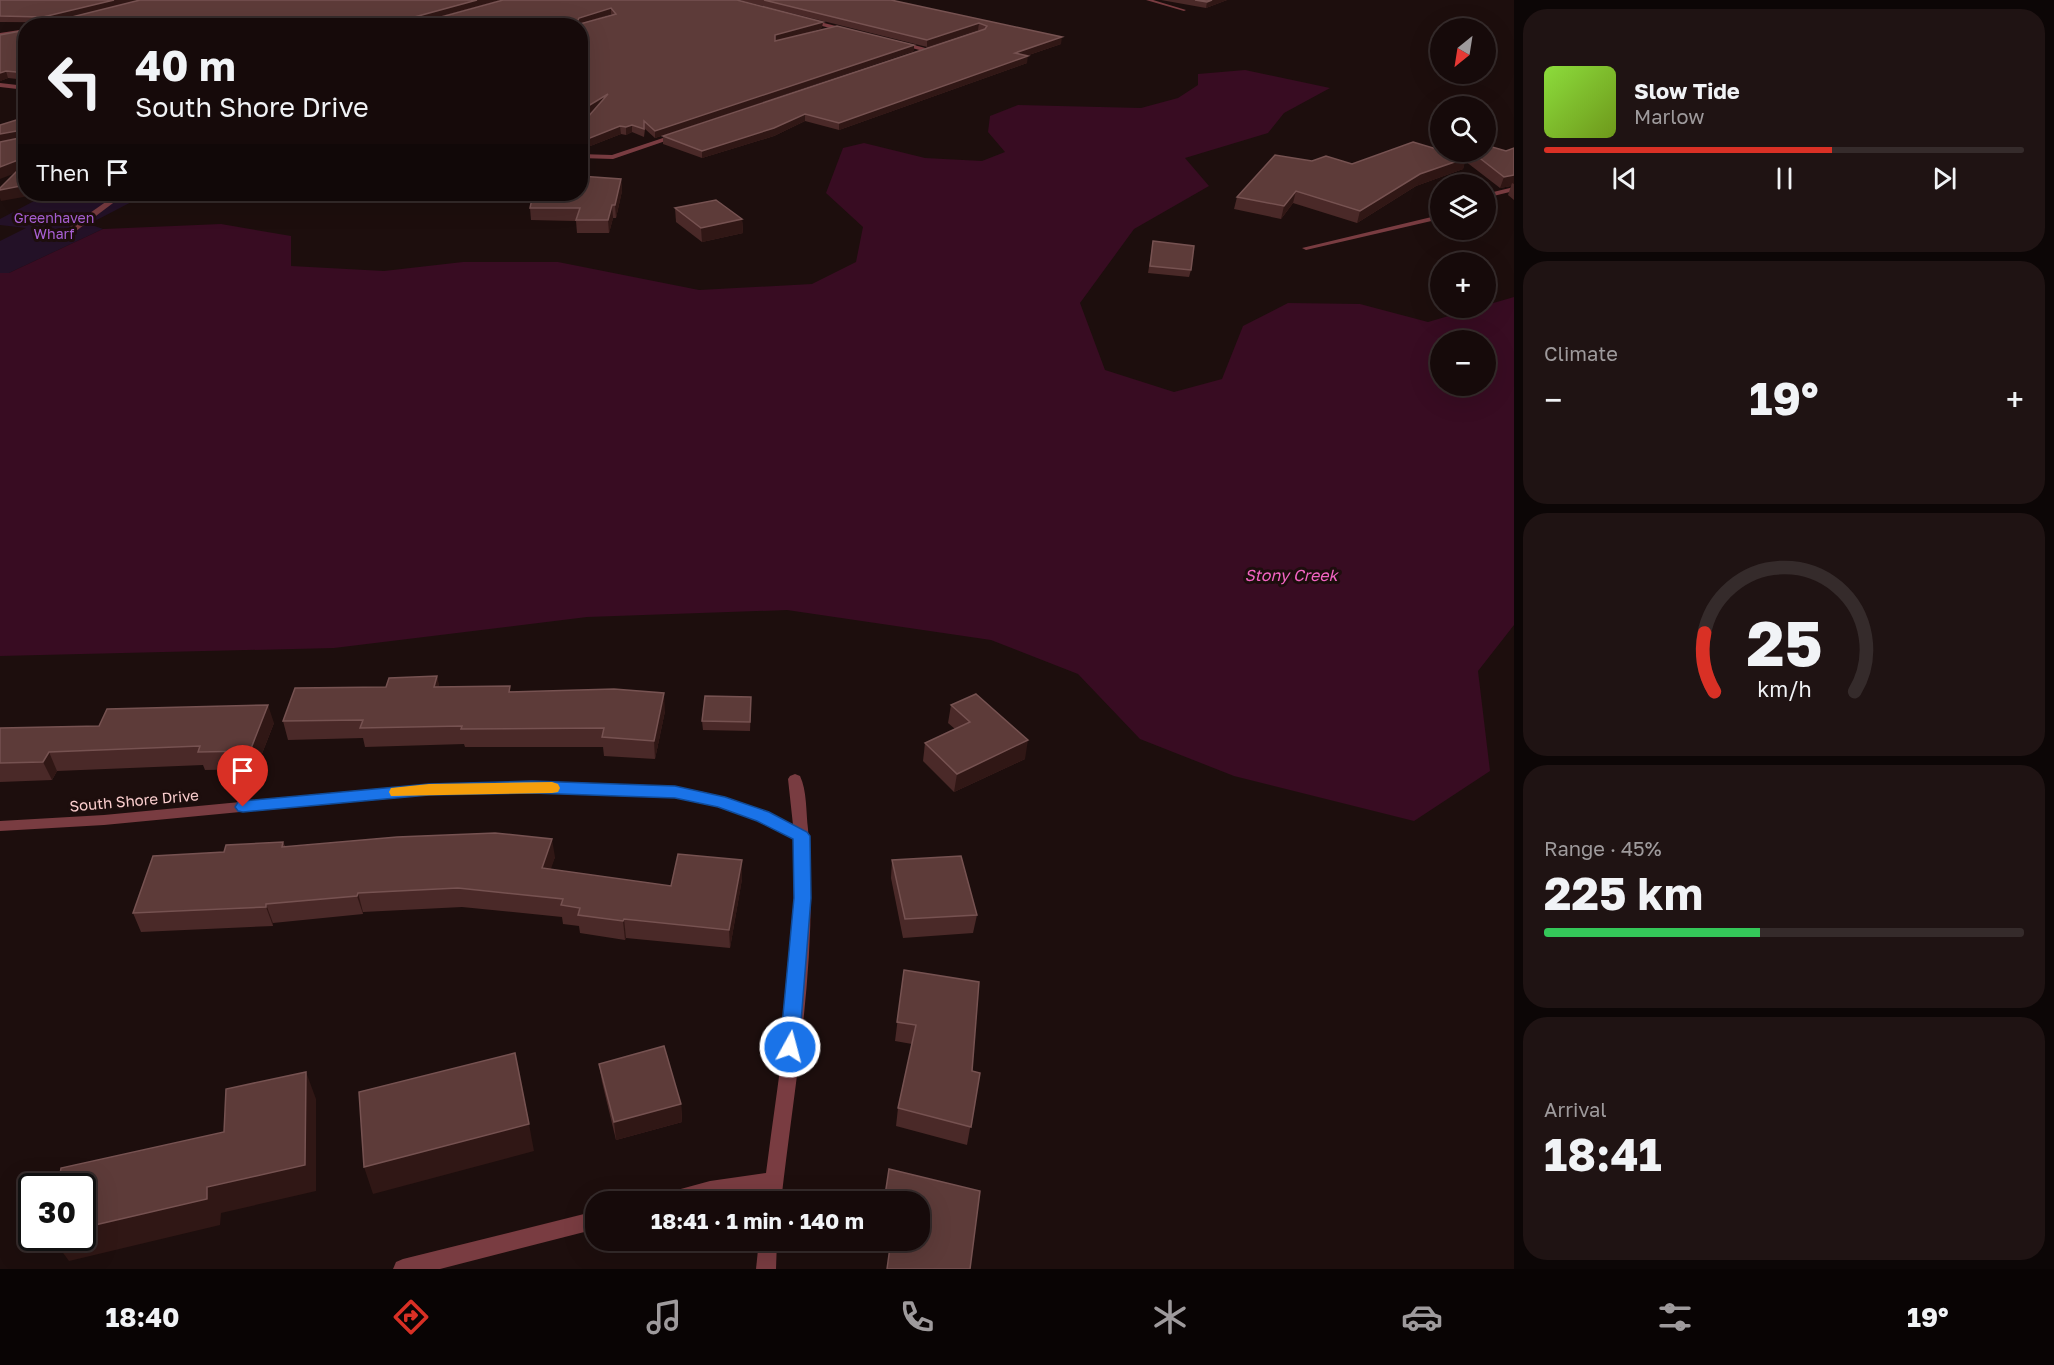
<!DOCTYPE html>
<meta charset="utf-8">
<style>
body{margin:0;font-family:"Golos Text",sans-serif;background:#1f1313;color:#f1f3f6;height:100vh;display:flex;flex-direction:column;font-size:22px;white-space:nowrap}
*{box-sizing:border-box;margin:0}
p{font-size:20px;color:#9e9a9c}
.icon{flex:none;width:33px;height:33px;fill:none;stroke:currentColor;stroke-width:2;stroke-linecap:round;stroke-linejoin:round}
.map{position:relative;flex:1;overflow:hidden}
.drawer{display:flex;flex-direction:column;gap:9px;padding:9px;background:#0c0606;width:540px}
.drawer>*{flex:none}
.guide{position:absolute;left:18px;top:18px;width:570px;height:183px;border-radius:24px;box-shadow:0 6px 24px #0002,0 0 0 2px #352b2b;background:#160a0a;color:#f1f3f6;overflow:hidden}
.needle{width:39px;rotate:210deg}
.tools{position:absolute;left:1430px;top:18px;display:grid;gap:12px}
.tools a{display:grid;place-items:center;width:66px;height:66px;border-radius:50%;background:#160a0a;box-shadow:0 6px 24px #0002,0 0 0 2px #352b2b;font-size:30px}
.speed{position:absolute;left:18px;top:1173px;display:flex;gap:12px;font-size:30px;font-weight:700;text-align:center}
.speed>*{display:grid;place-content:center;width:78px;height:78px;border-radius:50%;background:#160a0a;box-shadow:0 6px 24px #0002,0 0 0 2px #352b2b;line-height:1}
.speed .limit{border:3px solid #111;border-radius:9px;background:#fff;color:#111}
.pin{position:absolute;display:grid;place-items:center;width:51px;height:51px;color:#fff;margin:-62px -26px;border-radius:50% 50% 50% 0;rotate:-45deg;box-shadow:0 0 6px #0007}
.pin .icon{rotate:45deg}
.me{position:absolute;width:66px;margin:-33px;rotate:7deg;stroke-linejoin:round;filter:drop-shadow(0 0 4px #0008)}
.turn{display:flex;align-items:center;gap:21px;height:126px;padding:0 18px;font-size:27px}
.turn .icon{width:78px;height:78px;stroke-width:2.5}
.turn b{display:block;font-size:42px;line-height:51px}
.then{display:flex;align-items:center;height:57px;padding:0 18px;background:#0003;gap:12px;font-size:22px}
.big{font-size:45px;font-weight:700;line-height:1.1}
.drawer .card{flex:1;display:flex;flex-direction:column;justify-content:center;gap:9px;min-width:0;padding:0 21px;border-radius:24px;background:#1f1313}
.drawer .dial{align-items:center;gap:0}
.dial svg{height:156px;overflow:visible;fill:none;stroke:#352b2b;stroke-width:7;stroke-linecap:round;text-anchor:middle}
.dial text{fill:#f1f3f6;stroke:none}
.song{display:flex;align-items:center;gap:18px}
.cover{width:72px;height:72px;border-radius:9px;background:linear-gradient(135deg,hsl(90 70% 55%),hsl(80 70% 35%))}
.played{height:6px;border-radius:3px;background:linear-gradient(90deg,#d93025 60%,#352b2b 60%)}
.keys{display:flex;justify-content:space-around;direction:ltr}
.heat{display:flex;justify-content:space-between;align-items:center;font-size:33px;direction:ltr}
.charge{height:9px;border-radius:4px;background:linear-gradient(90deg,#34c759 45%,#352b2b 0)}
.trip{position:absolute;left:585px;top:1191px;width:345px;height:60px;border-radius:24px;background:#160a0a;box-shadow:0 6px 24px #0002,0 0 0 2px #352b2b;font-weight:700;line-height:60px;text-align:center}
.tab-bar{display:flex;height:96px;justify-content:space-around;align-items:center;background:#090404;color:#9e9a9c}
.tab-bar .icon{width:42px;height:42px}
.tab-bar .on{color:#d93025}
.tab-bar b{font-size:27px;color:#f1f3f6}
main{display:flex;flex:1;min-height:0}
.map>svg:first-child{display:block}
.green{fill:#231127}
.water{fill:#380c22;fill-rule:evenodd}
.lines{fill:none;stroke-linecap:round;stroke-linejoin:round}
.street{fill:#793c41;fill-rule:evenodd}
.wall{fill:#4a2928;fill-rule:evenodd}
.shaded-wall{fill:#301715}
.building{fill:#5d3b39;stroke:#765251;stroke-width:1.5;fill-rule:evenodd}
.route{fill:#1a73e8;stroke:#114b97;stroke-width:1.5}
.slow{fill:#f59e0b}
.labels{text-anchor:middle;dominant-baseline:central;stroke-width:6;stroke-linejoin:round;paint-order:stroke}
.far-park-label{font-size:14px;fill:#a960d5;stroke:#1d0e0d}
.street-label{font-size:15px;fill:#fbcece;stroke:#1d0e0d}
.water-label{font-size:16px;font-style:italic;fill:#f364c3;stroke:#1d0e0d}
</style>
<main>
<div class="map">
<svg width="1514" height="1269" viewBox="0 0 1514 1269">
<rect width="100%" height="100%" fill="#1d0e0d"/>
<path class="green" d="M139,198L89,224L103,229L9,273H0V241L26,228L0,225V219L36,200Z"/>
<path class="water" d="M1245,70L1330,88L1284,113L1268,133L1185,158L1209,186L1134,229L1080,303L1105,370L1174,392L1222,379L1243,326L1288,303L1360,304L1428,322L1514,297V625L1478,671L1490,771L1414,821L1234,776L1140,739L1078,674L991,640L787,610L587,617L334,648L0,656V273H9L103,229L221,224L291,236V266L384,271L463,262H558L699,290L812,284L856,262L863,227L826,193L843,148L864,143L925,158L982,161L1005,152L988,132L990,116L1018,105L1141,108L1178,98L1198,85V74ZM1440,340H1485V386H1440Z"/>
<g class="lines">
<g class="street">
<path d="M1146,0H1153L1186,10L1184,11Z"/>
<path d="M808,19L852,30L853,31L850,33L806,22Z"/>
<path d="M26,29V32L0,37V33Z"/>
<path d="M899,41L929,49L930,50L927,52L897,44Z"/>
<path d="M0,83L26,86V90L0,87Z"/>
<path d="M678,133L681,135L680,136L613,159L580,158V154L612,155Z"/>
<path d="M1514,187V191L1485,198V194Z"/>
<path d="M117,194H125L76,231H70V227Z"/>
<path d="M1440,215V219L1306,250L1302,248Z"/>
<path d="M795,774L800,776C807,790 806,813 808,829C819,953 795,1079 781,1202H763L764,1190L700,1202H657L659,1196L666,1193L710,1181L766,1173C780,1062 801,951 794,839L758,820L703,802L675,797L532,792L429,794L104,825L0,831V821L104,815L429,784L532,782L675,787L704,792L768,812L793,825L788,779L790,776Z"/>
<path d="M596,1211V1229L440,1269H393L396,1262L403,1259Z"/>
<path d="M759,1240H777L776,1269H756Z"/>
</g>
</g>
<g class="wall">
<path d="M0,0H500L421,22H423L503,0H737L822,28L793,37L914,45V51L655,138L645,129L644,137L632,132L626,135L621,134L580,150V126L593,111L580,119V26L0,22ZM611,14L612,15L580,24Z"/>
<path d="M739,0H893L1061,44L1026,56L1027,63L839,130L805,121L774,136L702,158L663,144V136L980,30H978L927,47Z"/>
<path d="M1161,0H1227L1206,8Z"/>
<path d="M26,30V80L8,78L0,81Z"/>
<path d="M1514,148V200L1508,195L1511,186L1500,188L1465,161L1463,169L1416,186L1357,223L1293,203L1281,219L1234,209L1237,197L1312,161L1352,164L1459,156L1454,152L1506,151Z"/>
<path d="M621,179L622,191L616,218H613L609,233H577L576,221L531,220L530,208Z"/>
<path d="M370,194H412L411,197Z"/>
<path d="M675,208L742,219L743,233L702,242L676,222Z"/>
<path d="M1152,248L1191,270L1189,277L1148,273Z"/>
<path d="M437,676L439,687L511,691L665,711L655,759L604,756L603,747H465L464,744L365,747L363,738L288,740L283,721L386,687Z"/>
<path d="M951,705L1025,759L954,792L923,761L925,743L955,729L948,723Z"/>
<path d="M751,706L750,731L703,730L702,721Z"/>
<path d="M274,723L256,769L205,770L203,765L57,771L52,780L0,782V728Z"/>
<path d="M283,842L285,846L555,857L550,869L671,886L742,860V879L730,948L626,938L625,940L580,933L579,926L563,924L562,917L462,907L363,912V914L273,923V926L141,932L133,913L224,852Z"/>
<path d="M892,860L977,915L973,933L903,938L891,878Z"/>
<path d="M904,970L972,1071L980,1073L967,1145L896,1126L898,1108L912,1044L895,1041Z"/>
<path d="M599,1064L681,1104L682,1122L616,1140L602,1082Z"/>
<path d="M879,1240H920L891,1244Z"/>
</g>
<g class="shaded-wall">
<path d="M114,0H141L45,23L43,17Z"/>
<path d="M477,0H500L412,24L410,20L411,18Z"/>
<path d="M1212,0H1227L1206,8L1207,2Z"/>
<path d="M611,8V14L579,24L577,22L579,18Z"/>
<path d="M823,22L822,28L775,42V48V35Z"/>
<path d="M979,23L978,30L927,47V40Z"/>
<path d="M1062,37L1061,44L1014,60L1015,53Z"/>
<path d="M914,45V51L655,138V131Z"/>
<path d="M1028,56L1027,63L839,130V123Z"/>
<path d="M6,71L8,78L0,81V73Z"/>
<path d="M608,94L609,101L580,119V111Z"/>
<path d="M805,114V121L774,136L702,158V151Z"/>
<path d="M632,125V132L626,135V127Z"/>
<path d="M620,126L621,134L580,150V142Z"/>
<path d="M22,130L26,140L0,145V134Z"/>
<path d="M26,157V169L0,179V167Z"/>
<path d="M1466,158L1463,169L1416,186L1357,223L1360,211L1420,174Z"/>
<path d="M1514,175V184L1512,183L1511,186L1500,188L1504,177Z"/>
<path d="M621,179L622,191L616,218L615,205Z"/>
<path d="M26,185V194H40L1,201L0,198V190Z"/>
<path d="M1296,191L1293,203L1281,219L1284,206Z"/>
<path d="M612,205L613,218L609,233L608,220Z"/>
<path d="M742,219L743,233L702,242L701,228Z"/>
<path d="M437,676L441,695L434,687Z"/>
<path d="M664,693L665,711L655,759L654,741Z"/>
<path d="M268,705L274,723L256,769L250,751Z"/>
<path d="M1028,740L1025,759L954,792L957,774Z"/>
<path d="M49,752L57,771L52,780L43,762Z"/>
<path d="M552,839L555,857L545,887L542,868Z"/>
<path d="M742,860V879L730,948L729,930Z"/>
<path d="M358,893L363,912V914L357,896Z"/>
<path d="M266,904L273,923V926L266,907Z"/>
<path d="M624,919L626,938L625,940L623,921Z"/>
<path d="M306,1072L316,1099V1191L221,1213L220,1225L69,1261L52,1238H82V1228L207,1187Z"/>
<path d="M521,1081L534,1151L373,1194L364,1167Z"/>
<path d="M681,1104L682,1122L616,1140L614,1122Z"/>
</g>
<g class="building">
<path d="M0,0H114L43,17L0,16Z"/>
<path d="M140,0H477L411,18L410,20L423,22L503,0H737L823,22L775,35V41L837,26L914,45L655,131L644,121V129L632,125L626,127L620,126L580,142V126L608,94L580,111V26H43V22H52ZM611,8L616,14L580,24L577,22L579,18Z"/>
<path d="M764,0H891L1062,37L1015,53L1028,56L839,123L805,114L774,128L702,151L663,136L985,29L987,26L979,23L927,40Z"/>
<path d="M1195,0H1212L1207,2Z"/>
<path d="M26,30V73L6,71L0,73V35Z"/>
<path d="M26,117V157L0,167V142L24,137L25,132L22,130L0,134V125Z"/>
<path d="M1413,142L1440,150V152H1445L1466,158L1420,174L1360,211L1296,191L1284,206L1237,197L1275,155L1312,161L1326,156L1352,164Z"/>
<path d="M1485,145L1506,151L1514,148V175L1504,177L1472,152H1485Z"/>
<path d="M26,162V185L0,190V188Z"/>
<path d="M580,176L621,179L615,205H612L608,220H576L580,208H530L533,194H580Z"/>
<path d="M716,200L742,219L701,228L675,208Z"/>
<path d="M1153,241L1194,246L1191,270L1150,266Z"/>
<path d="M437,676L434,687L510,686L509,692L614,689L664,693L654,741L602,737L604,728L461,729L462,726L360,728L363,720L283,721L295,688L386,687L389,678Z"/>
<path d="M976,694L1028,740L957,774L925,743L970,722L951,705Z"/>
<path d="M705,696L751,697L750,722L702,721Z"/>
<path d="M268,705L250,751L198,752L200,746L49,752L43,762L0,763V728L99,726L107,709Z"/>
<path d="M495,833L552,839L542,868L671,886L678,854L742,860L729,930L624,919L623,921L578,915L580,908L561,905L563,899L458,888L358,893L357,896L266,904V907L133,913L153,856L224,852L226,845L283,842L282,847L397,837Z"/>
<path d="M961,856L977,915L905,919L892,860Z"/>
<path d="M904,970L979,982L972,1071L980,1073L971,1127L898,1108L916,1025L897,1022Z"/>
<path d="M664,1046L681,1104L614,1122L599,1064Z"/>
<path d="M515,1053L529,1124L364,1167L359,1092Z"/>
<path d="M306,1072L305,1165L207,1187V1199L82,1228V1186H58L61,1168L224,1132L226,1089Z"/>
<path d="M889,1169L980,1191L970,1269H887L891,1240H920V1202H884Z"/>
</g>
<path class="route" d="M532,781L675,786L725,797L769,812L807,832L810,836L811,898L799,1047L796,1053L790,1055L783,1053L780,1047L794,898L793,839L757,821L718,807L675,798L532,793L429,795L243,812L238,811L235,807L238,802L243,801L429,784Z"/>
<path class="slow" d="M552,782L558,784L560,788L558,792L552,793L391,796L389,792L391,788L429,784Z"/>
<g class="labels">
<g class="far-park-label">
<text x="54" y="217">Greenhaven<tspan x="54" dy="16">Wharf</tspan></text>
</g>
<g class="street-label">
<text transform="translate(134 800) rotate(-5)">South Shore Drive</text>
</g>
<g class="water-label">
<text x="1291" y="575">Stony Creek</text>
</g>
</g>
</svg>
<div class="tools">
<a><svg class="needle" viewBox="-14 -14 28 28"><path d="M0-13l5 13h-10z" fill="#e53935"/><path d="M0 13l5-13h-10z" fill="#9e9a9c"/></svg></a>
<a><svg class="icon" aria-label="search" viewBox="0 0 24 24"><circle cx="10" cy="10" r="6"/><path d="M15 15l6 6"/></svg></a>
<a><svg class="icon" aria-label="layers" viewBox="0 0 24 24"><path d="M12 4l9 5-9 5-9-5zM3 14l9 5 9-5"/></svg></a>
<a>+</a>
<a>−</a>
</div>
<div class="speed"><div class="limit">30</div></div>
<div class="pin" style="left:243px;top:807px;background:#d93025"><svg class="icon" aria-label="arrive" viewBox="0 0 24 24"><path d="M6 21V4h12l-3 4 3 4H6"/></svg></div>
<svg class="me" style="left:790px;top:1047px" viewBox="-20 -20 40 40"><circle r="17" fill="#1a73e8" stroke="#fff" stroke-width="3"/><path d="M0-11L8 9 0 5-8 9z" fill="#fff"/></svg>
<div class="trip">18:41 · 1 min · 140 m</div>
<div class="guide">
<div class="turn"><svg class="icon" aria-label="left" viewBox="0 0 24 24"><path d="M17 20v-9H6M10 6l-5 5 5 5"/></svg><div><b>40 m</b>South Shore Drive</div></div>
<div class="then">Then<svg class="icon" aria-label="arrive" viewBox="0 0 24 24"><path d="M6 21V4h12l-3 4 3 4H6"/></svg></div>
</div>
</div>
<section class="drawer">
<div class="card">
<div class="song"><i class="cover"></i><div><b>Slow Tide</b><p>Marlow</p></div></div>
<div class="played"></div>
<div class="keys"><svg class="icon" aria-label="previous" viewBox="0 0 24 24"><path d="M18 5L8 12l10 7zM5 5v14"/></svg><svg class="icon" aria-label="pause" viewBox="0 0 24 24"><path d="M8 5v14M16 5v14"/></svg><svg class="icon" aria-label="next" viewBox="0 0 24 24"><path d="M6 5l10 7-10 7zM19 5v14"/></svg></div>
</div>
<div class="card"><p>Climate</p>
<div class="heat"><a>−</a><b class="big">19°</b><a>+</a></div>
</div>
<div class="card dial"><svg viewBox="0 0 100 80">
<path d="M14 69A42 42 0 1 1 86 69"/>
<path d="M14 69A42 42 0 0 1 9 39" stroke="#d93025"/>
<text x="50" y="56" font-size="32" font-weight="700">25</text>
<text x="50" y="72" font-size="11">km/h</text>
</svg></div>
<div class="card"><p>Range · 45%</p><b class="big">225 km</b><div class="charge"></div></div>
<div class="card"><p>Arrival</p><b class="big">18:41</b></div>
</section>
</main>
<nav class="tab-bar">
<b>18:40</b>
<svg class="icon on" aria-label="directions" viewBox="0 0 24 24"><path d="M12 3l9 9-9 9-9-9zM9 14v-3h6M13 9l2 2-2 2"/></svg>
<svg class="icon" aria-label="music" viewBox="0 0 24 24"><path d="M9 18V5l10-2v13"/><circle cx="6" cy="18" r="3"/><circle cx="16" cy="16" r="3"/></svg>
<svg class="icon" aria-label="phone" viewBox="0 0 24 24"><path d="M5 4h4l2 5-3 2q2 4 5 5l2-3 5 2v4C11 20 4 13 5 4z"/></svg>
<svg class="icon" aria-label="climate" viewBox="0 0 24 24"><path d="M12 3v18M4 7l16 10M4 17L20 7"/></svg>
<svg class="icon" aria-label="car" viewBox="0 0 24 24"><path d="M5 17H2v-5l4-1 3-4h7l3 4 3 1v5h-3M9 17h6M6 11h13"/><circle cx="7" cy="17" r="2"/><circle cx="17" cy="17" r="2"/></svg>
<svg class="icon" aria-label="filters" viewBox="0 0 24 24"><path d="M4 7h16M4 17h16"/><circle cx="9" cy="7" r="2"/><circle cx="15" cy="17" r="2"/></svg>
<b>19°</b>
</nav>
